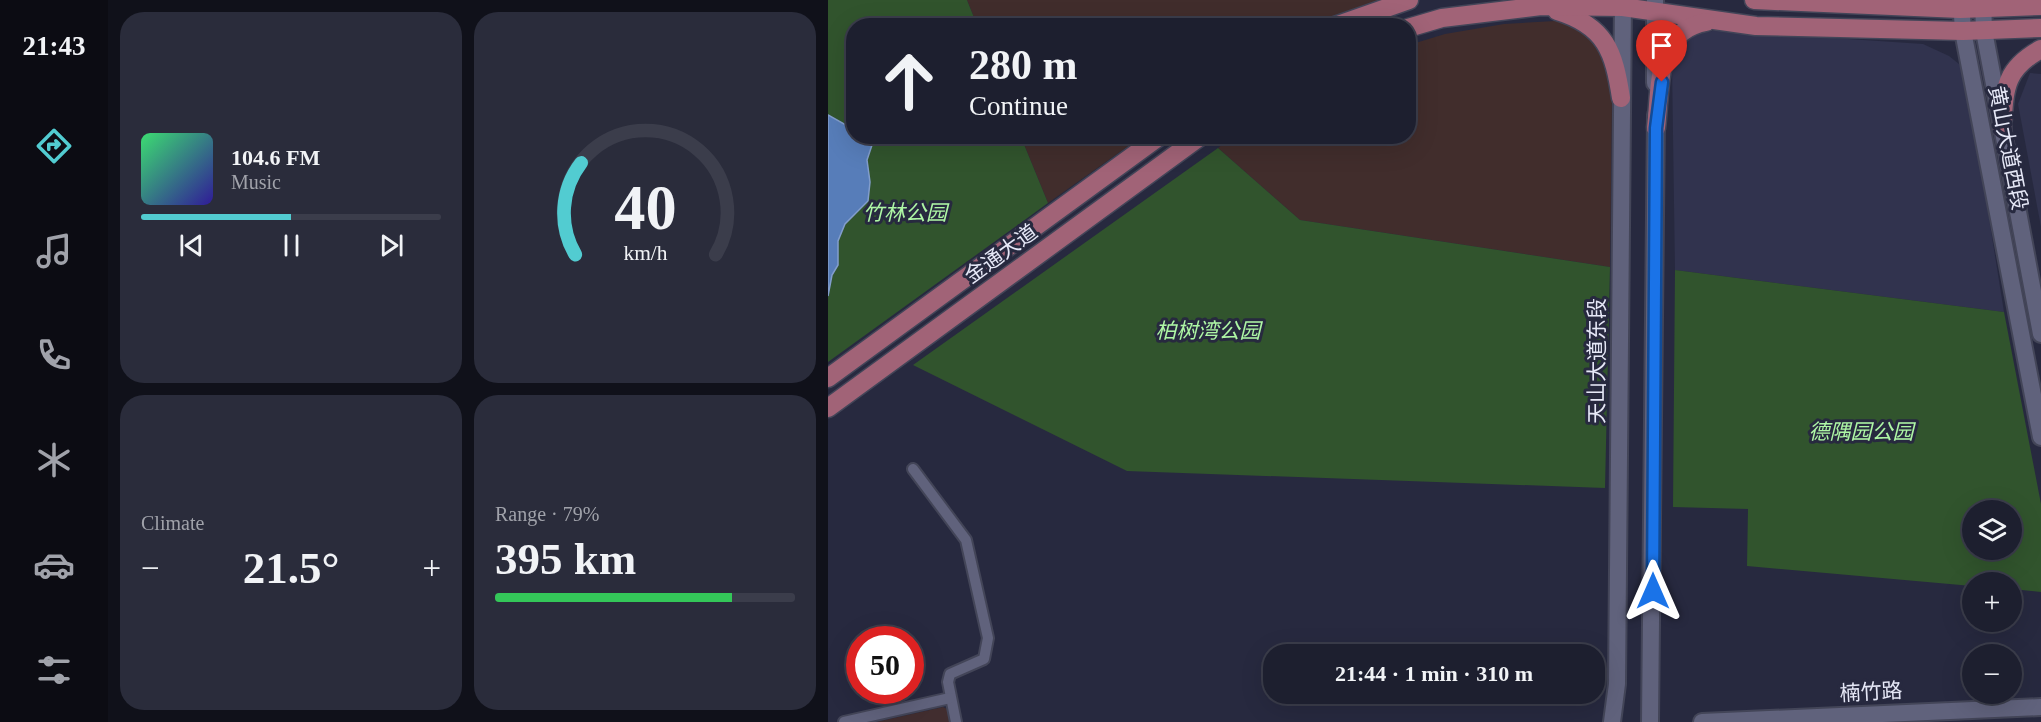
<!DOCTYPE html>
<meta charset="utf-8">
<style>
body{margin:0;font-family:"Times New Roman","Noto Sans SC",serif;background:#2a2c3b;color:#f1f3f6;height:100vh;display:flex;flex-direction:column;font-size:22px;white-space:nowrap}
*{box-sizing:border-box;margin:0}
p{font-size:20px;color:#a0a2aa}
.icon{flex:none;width:33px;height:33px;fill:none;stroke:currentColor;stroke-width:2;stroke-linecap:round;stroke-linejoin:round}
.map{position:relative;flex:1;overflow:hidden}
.drawer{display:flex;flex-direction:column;gap:12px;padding:12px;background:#10111a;width:720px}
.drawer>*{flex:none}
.banner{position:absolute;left:18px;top:18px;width:570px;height:126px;border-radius:24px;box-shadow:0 6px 24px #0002,0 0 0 2px #3b3d4b;background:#1d1f2f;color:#f1f3f6;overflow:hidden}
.buttons{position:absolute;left:1134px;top:500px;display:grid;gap:12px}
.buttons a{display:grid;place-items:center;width:60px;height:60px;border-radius:50%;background:#1d1f2f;box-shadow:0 6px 24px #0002,0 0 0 2px #3b3d4b;font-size:30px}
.speed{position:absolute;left:18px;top:626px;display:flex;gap:12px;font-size:30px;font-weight:700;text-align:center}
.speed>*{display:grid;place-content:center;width:78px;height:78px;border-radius:50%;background:#1d1f2f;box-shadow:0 6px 24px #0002,0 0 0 2px #3b3d4b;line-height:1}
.speed .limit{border:9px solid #d22;background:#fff;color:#111}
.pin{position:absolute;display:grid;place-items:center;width:51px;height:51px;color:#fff;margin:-62px -26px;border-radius:50% 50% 50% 0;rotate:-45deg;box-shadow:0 0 6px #0007}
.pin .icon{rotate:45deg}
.me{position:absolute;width:66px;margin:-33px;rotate:0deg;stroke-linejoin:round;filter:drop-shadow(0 0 4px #0008)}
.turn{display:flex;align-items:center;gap:21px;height:126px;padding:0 24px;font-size:27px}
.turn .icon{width:78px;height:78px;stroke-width:2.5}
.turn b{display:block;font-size:42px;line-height:51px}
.big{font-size:45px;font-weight:700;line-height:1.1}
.drawer .widget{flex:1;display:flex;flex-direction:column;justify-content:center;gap:9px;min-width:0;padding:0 21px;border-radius:24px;background:#2a2c3b}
.drawer .dial{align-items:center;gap:0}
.dial svg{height:156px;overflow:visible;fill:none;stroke:#3b3d4b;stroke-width:7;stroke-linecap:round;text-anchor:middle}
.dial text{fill:#f1f3f6;stroke:none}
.song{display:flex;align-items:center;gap:18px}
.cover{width:72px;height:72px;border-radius:9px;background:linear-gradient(135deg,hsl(140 70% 55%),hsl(250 70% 35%))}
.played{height:6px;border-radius:3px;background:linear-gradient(90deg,#52ccd1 50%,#3b3d4b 50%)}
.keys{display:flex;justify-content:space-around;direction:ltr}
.heat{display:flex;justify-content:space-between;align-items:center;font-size:33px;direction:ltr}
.charge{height:9px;border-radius:4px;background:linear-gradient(90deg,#34c759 79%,#3b3d4b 0)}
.drawer .tiles{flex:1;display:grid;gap:12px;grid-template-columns:repeat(2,1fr)}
.trip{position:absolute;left:435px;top:644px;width:342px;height:60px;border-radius:24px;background:#1d1f2f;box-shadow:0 6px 24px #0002,0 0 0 2px #3b3d4b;font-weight:700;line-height:60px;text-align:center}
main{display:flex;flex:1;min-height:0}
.tab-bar{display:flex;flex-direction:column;width:108px;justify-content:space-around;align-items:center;background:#0c0c13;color:#a0a2aa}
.tab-bar .icon{width:42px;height:42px}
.tab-bar .active{color:#52ccd1}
.tab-bar b{font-size:27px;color:#f1f3f6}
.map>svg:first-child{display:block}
.built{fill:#31334e}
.industrial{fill:#412d2c}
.medical{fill:#412d2f}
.green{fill:#31542d;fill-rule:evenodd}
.water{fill:#577db9;stroke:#829dcc;stroke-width:1.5}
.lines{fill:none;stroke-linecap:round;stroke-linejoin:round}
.street-casing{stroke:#434558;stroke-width:14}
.secondary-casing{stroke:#434558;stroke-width:20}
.primary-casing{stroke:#434558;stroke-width:21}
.street{stroke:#60627c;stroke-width:10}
.secondary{stroke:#60627c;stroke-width:16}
.primary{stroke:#a16377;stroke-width:18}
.route-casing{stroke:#114b97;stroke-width:15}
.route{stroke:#1a73e8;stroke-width:10}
.labels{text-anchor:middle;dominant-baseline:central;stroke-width:6;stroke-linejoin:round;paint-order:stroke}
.street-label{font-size:21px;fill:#e6e8f7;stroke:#27293f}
.park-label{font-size:21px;font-style:italic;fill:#aef7a5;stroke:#27293f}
</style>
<main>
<nav class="tab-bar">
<b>21:43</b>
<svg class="icon active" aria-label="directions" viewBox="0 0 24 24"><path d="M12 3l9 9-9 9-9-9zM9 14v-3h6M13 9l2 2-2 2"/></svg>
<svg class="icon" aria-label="music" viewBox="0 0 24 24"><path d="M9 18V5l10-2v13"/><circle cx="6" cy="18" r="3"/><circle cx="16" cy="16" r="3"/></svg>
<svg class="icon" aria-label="phone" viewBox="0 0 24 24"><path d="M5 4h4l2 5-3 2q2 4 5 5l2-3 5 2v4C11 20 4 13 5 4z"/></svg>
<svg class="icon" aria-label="climate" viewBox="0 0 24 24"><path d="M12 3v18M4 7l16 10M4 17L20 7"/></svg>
<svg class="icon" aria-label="car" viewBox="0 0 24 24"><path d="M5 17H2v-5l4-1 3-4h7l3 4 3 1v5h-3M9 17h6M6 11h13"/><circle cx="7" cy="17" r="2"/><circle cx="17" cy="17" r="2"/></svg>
<svg class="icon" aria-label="filters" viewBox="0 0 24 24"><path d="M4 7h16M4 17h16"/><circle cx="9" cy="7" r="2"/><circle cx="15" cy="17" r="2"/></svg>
</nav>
<section class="drawer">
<div class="tiles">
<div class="widget">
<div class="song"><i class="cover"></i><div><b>104.6 FM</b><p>Music</p></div></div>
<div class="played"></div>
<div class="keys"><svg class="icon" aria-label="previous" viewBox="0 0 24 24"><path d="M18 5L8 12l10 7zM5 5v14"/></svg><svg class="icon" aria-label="pause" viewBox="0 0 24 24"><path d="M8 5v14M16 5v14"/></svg><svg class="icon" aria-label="next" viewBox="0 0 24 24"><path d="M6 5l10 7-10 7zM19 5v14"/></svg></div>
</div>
<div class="widget dial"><svg viewBox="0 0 100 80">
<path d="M14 69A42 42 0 1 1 86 69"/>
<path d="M14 69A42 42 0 0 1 17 22" stroke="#52ccd1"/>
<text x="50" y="56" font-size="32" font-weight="700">40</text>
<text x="50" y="72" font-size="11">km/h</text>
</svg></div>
<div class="widget"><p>Climate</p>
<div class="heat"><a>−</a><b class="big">21.5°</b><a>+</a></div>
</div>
<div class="widget"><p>Range · 79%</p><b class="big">395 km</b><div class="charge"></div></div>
</div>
</section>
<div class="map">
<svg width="1213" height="722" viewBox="0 0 1213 722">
<rect width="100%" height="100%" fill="#27293f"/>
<g class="built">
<path d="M889,30L1095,44L1121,56L1131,64L1138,74L1176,312L847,270L844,65L848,53L865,35Z"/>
<path d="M1202,73L1213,74V227L1190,104Z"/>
</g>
<g class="industrial">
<path d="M139,0H556L487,26L149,25Z"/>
<path d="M727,21L747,25L762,33L778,57L784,99L782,267L472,220L390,148L404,137L580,136L581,45L617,34L676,24Z"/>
<path d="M193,137H313L220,203Z"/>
</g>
<path class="medical" d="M115,707L121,710L123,722H48Z"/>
<g class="green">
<path d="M0,0H139L149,25L26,26V136L193,137L220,203L0,362Z"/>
<path d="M390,148L472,220L782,267L777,488L299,471L85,365Z"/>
<path d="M847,270L1176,312L1213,504V592L1184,589V582H1144V586L919,566L920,509L845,507ZM1144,510H1184V549H1144Z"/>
</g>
<path class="water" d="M0,115L25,129L26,136L41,138L44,145L39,160L42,182L40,201L17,224L10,241V265L4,275L0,296Z"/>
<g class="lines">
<g class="street-casing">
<g id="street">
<path d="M85,469L138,540L160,638L156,659L122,674L120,682L128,722"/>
<path d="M16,722L122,698"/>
</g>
</g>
<g class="secondary-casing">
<g id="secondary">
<path d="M827,0V83"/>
<path d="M1133,0L1135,31L1213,437"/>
<path d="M1155,0L1156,31L1213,334"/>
<path d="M784,722L789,684L795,0"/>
<path d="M822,722L828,115"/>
<path d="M874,722L1213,707"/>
</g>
</g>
<g class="primary-casing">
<g id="primary">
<path d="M926,0L1132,9L1213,6"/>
<path d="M729,11C778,26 786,52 793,98"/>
<path d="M507,26L581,0"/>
<path d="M580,28L614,18L713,6L795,7L928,26L1135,31L1213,28"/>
<path d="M828,128C833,86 827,31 878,22"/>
<path d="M1174,129C1177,90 1175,70 1213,49"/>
<path d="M0,378L332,136"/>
<path d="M0,408L373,136"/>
</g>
</g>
<use href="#street" class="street"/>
<use href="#secondary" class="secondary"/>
<use href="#primary" class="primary"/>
</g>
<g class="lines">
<g class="route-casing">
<path id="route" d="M825,591L828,128L834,82"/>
</g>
<use href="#route" class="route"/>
</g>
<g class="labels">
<g class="street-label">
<text transform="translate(1180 148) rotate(79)">黄山大道西段</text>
<text transform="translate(173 254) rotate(-36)">金通大道</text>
<text transform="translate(769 361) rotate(-90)">天山大道东段</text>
<text transform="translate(1043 692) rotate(-3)">楠竹路</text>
</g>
<g class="park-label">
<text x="77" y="213">竹林公园</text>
<text x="380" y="331">柏树湾公园</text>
<text x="1033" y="432">德隅园公园</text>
</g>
</g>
</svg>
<div class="buttons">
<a><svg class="icon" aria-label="layers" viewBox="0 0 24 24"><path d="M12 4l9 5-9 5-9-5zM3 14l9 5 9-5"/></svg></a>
<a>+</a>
<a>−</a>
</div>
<div class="speed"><div class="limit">50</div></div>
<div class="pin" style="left:834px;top:82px;background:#d93025"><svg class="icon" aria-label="arrive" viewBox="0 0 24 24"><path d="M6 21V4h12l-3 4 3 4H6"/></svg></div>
<svg class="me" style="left:825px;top:591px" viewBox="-20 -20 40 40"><path d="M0-17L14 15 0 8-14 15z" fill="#1a73e8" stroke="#fff" stroke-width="4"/></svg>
<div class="trip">21:44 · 1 min · 310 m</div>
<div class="banner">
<div class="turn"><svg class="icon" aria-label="ahead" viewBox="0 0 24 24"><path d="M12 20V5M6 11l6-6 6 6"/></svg><div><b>280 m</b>Continue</div></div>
</div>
</div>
</main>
